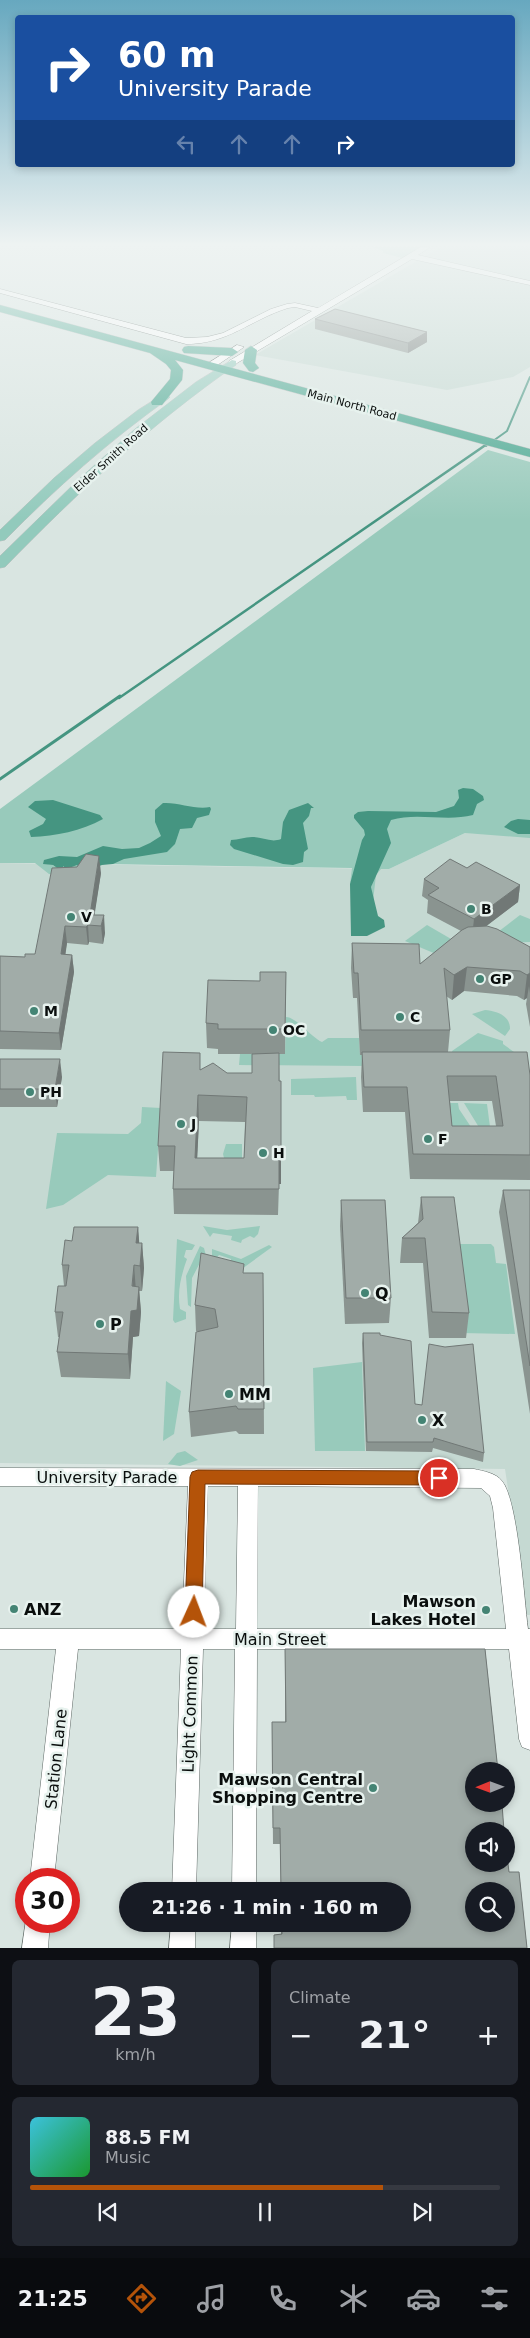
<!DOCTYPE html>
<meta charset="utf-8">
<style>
body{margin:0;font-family:"DejaVu Sans",sans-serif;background:#242831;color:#f1f3f6;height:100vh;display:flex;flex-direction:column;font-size:19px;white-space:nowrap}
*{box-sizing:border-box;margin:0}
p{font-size:16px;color:#9ea1a6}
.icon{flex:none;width:28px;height:28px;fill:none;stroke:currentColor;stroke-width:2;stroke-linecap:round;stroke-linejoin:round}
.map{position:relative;height:1948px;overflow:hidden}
.details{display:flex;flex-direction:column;gap:12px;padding:12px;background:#0d0f14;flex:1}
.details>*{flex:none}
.top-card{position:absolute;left:15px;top:15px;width:500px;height:152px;border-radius:5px;box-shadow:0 2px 8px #0003;background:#1a4fa0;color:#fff;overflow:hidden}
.needle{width:32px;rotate:269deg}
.buttons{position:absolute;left:465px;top:1762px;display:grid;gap:10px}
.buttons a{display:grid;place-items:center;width:50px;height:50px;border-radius:50%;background:#171b24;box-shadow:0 2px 8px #0003;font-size:25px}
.speed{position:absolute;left:15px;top:1868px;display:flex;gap:10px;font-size:25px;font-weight:700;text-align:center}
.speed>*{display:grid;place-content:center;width:65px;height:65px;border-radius:50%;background:#171b24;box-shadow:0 2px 8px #0003;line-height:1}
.speed .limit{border:8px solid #d22;background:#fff;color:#111}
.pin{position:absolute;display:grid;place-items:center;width:42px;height:42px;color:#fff;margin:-21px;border:2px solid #fff;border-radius:50%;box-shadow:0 1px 5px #0007}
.me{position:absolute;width:55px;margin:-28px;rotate:2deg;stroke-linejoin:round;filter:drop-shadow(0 0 4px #0008)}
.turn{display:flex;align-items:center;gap:18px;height:105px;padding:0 20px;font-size:22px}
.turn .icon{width:65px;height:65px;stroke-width:2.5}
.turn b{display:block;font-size:35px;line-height:42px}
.lanes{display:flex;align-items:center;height:48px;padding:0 20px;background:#0003;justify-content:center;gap:25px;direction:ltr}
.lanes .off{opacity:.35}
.big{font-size:38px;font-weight:700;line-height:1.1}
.details .tile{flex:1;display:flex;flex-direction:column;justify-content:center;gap:8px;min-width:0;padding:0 18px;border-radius:8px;background:#242831}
.details .dial{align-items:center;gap:0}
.dial b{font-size:65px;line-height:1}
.song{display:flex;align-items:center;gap:15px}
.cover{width:60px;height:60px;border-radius:8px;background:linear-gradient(135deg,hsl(190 70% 55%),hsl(130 70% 35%))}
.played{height:5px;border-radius:2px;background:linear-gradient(90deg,#b45309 75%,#363941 75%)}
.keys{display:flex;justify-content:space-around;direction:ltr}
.heat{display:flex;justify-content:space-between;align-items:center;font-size:28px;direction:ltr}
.details .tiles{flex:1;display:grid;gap:12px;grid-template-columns:1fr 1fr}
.tile:last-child{grid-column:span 2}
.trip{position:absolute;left:119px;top:1882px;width:292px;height:50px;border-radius:25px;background:#171b24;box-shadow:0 2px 8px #0003;font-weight:700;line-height:50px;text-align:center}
.dock{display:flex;height:80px;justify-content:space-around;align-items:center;background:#090b0e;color:#9ea1a6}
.dock .icon{width:35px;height:35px}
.dock .current{color:#b45309}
.dock b{font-size:22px;color:#f1f3f6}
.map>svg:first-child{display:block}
.built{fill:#c5d9d2}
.green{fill:#98cabb}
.water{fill:#459581}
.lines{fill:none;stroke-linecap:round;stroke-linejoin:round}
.stream-far2{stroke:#459581;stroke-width:2}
.stream-far1{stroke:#459581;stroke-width:2.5}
.stream{stroke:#459581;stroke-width:3}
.minor-casing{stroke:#5e6865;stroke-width:1}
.major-casing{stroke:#bfc0c0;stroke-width:1}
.highway-casing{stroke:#bfc0c0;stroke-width:1}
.minor{fill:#fff;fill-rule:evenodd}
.major{fill:#92cabc;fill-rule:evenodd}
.highway{fill:#49a790;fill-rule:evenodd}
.wall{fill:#8a9490;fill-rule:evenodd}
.shaded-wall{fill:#717876}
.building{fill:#a1aca8;stroke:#717876;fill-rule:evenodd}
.route{fill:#b45309;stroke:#753606}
.poi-dot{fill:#448474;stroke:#e7f2ee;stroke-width:2}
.labels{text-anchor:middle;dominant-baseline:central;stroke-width:5;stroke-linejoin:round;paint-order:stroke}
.far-street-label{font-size:11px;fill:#0a0e0d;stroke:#e7f2ee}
.poi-label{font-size:14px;font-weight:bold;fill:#0a0e0d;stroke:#e7f2ee;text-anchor:start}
.near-poi-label{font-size:16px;font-weight:bold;fill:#0a0e0d;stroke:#e7f2ee;text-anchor:start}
.near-street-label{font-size:16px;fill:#0a0e0d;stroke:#e7f2ee}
</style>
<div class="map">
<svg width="530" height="1948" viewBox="0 0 530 1948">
<rect width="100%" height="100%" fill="#d9e5e1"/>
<g class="built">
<path d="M441,247H530V367L513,377L447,390L255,355Z"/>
<path d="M465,833L530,834V1615H527L505,1469L0,1463V863L389,869Z"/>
</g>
<g class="green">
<path d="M373,247H427L406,259L383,253V251Z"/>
<path d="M488,450L530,462V838L465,833L389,869H381L376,875L373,901L371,887L377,869L354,875L350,884L352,868L43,863L53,865L56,867L77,865L82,869L64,875L49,874L35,863H0V809Z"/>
<path d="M520,915L530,919V942L496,943L494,935Z"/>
<path d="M427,925L458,943L436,954L405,941Z"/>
<path d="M485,1010C496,1011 510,1015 510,1029L505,1036L472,1014Z"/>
<path d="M286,1017C296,1017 311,1037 322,1042L328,1038H359L360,1055H365V1066L239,1065L240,1054H285Z"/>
<path d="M478,1033L503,1041V1044L514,1052L509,1055L455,1067L452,1051Z"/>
<path d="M356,1077L357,1100H347L346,1096L315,1097L314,1095H291V1079Z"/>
<path d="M445,1103H458L459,1109L471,1127L450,1150Z"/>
<path d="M464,1103L487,1104L493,1150Z"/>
<path d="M142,1107L161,1108L156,1177L108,1175L63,1205L46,1209L57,1133L128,1134L141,1123Z"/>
<path d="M226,1144H242V1164L224,1158L223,1154Z"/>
<path d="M203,1226L227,1230L260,1226L258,1234L254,1238L250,1236L242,1240L241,1243L231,1240L232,1236L213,1233L210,1237Z"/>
<path d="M177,1239L195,1245L192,1250H186L184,1257L187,1259C181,1276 177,1291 180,1309L186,1312V1319L175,1323L173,1320Z"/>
<path d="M454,1244H491L494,1247L496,1263L506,1264L515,1334L461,1333Z"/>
<path d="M269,1245L272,1247L239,1271L230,1267L231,1259L219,1255L215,1260L212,1259V1249L241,1259Z"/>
<path d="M200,1246L204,1248L206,1256L204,1255L192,1278L191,1307L188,1305L186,1276Z"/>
<path d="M362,1362L365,1451H315L313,1368Z"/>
<path d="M166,1381L181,1391L174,1434L163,1441Z"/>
<path d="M185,1451L198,1460L180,1466L168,1464L177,1453Z"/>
</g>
<g class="water">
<path d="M463,788L473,789L483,796L484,800L477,804L473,815C446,822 417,812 391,820L387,829L391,843L371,887L378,916L384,920L385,927L367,936H351L350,884L362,840L365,835L364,830L354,818V815L358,812L368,811L436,812L454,806L459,798L458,790Z"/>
<path d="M53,800L100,815L103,819C81,831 56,836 31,837L29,831L43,824L46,819L28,807L35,801Z"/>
<path d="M163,803C179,802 195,810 210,807L211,809L209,815L197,818L192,828L180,829L175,844L167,852L124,859L113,864L102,865L83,872L77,865L64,870V866L60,870L53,865L43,864L44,860L59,856L77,857L103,846L122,849L139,848L150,843L161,836L155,822V810Z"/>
<path d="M308,803L314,808H311L309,816L303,823L308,849L304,852L303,862L293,865L283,864L234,849L230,845L231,840C238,840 245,837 252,837C262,837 271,843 281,839L283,822L289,810Z"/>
<path d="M518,819L530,820V834H518L504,827L511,821Z"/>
</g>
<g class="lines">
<path class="stream-far2" d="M486,446L507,431L530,377"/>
<path class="stream-far1" d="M119,698L487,444"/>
<path class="stream" d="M0,779L120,696"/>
<g class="minor-casing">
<g id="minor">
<path d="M421,247H430L418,255L530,281V285L412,259L232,366L228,363L229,361L312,311L295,307L288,308C250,320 228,344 186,344L0,293V289L186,338L207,337L223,333L271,309L287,304L295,303L318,308Z"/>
<path d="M237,345L244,347L213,368H207V364Z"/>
<path d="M0,1468L474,1469C483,1471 496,1473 502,1481C518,1500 524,1599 528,1629H530V1750L522,1747L519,1739L509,1649H257L256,1891H232L235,1649H203L196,1891H172L181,1649H78L54,1879H30L56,1649H0V1629H182L188,1486H0ZM208,1486H238L236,1629H204ZM258,1486L481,1488L490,1496L493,1508L506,1629H257Z"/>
<path d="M26,1919V1921H50L48,1948H22Z"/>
<path d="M171,1924H195V1948H169Z"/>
<path d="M232,1924H256V1948H230Z"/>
</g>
</g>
<g class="major-casing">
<g id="major">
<path d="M232,360L236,361V365C151,424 77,493 5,567L0,568V556L78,480L135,429L196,382Z"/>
<path d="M164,394L170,397L168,399C109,441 56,488 5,540L0,541V530L54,478L95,443L138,410Z"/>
</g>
</g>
<g class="highway-casing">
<g id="highway">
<path d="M0,305L530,449V457L175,360L183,370L182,380L162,405H152L151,402L170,379L171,370L166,364L150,353L0,312Z"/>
<path d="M188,346L232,348L238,352L232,356L184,353L182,350L184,347Z"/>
<path d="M251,346L257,350L255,363L259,368L253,372L249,371L243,363L245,350Z"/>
</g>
</g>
<use href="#minor" class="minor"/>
<use href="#major" class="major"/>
<use href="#highway" class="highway"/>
</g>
<g class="wall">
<path d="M315,319L427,332V342L408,353L315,329Z"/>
<path d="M467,868L520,885L518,902L486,926L530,947V1027L526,1004L527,998L524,1000L517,996L464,991L452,1000L446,996L450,1030L448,1052L530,1075V1180L410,1179L405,1112H363L361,1077L362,1055H360L357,998H353L351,968L352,943L420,964L461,931L427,913L428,900L422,896L424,879ZM450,1101H492L496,1126H452Z"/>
<path d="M101,873L94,915L105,933L103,944L89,942L88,945L67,943L65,954L72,955L74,972L61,1050L0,1049V956L25,957L35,954Z"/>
<path d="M286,972L285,1054H279L281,1158V1184H279L278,1215L174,1214L173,1189L174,1171H160L158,1146L201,1069L227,1073H252V1054H218V1049L207,1048L206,1023ZM199,1121L245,1122L244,1158H197Z"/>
<path d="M0,1059L62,1077L57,1107H0Z"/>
<path d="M503,1190H530V1414L499,1212Z"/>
<path d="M421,1197L469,1313L466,1338H429L423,1263H400L402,1238L418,1223Z"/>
<path d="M341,1200L391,1298L389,1323L345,1324L340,1226Z"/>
<path d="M138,1227L139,1243H142L144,1268L142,1291H139L141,1312L139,1336L133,1337L130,1379L61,1377L57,1352L59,1337H58L55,1312L64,1286L62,1265L72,1241Z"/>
<path d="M244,1273H263L264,1434H239L236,1431L191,1437L189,1412L198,1331H196L195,1305Z"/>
<path d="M363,1333L380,1335L415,1404L484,1453L483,1462L433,1448L432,1452L366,1451L362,1343Z"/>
<path d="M285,1649H485L498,1771H474V1804H502L504,1831H474V1864H506V1848L509,1872H519L527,1948H274V1935L281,1934V1924H402V1891H281L280,1844H273L272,1722H285ZM474,1891H506V1924H474Z"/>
</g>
<g class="shaded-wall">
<path d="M427,332V342L408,353V343Z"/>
<path d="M99,856L101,873L93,925L90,915Z"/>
<path d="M520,885L518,902L472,937L474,919Z"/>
<path d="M104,915L105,933L103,944L101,926Z"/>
<path d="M88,925L89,942L88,945L86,927Z"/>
<path d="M65,926L67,943L63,972L61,954Z"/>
<path d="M72,955L74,972L61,1050L59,1033Z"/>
<path d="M467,967L464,991L452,1000L454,975Z"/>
<path d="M530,973V993L529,986L527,998L524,1000L527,975Z"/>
<path d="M60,1059L62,1077L57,1107L55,1089Z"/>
<path d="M198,1095L199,1121L196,1183L195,1158Z"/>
<path d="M281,1158V1184H279V1159Z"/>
<path d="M138,1227L140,1252L136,1243Z"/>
<path d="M142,1243L144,1268L142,1291L140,1266Z"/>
<path d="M134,1265L136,1291L139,1287L141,1312L139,1336L133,1337L130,1379L128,1354Z"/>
</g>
<g class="building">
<path d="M335,309L427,332L408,343L315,319Z"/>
<path d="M86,854L99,856L90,915H104L101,926L88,925L86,927L65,926L61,954L72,955L59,1033L0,1031V956L25,957V954H35L52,868L77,867Z"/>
<path d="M450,859L467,868L476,862L520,885L474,919L428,895L439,888L424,879Z"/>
<path d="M487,926L497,929L530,947V973L527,975L520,971L467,967L454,975L444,968L450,1030H361L358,973H354L352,943L419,944L420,964L462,930L468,927Z"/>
<path d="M260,972H286L285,1029H218V1024L206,1023L208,980L260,981Z"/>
<path d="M163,1052L200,1053V1070L213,1063L227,1073H252V1054L279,1053V1081H281V1158L279,1159V1189H173L175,1146H158ZM198,1095L247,1097L244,1158H195Z"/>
<path d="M362,1052H527L530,1075V1155L413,1154L407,1087H364ZM447,1076H496L503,1126H452Z"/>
<path d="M0,1059H60L55,1089H0Z"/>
<path d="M503,1190H530V1366Z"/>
<path d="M421,1197H454L469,1313L432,1312L425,1238H402L423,1219Z"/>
<path d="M341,1200H385L391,1298H346Z"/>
<path d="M74,1227H138L136,1243H142L140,1266L134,1265L132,1286L139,1287L137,1310L131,1311L128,1354L57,1352L63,1312H55L58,1286H66L69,1265H62L65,1240L72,1241Z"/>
<path d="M201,1253L244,1264L243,1273H263L264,1409H238L236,1406L189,1412L196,1332L218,1327L215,1309L195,1305Z"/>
<path d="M363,1333H380V1335L411,1341L415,1404L422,1405L429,1344L445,1347L473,1344L484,1453L434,1438L433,1442H367Z"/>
<path d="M285,1649H485L498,1771H474V1804H502L504,1831H474V1864H506V1848L509,1872H519L527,1948H274V1935L282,1934V1924H402V1891H281L280,1828H273L272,1722H286ZM474,1891H506V1924H474Z"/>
</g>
<linearGradient id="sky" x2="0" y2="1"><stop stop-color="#67a8bf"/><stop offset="0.47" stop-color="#eef3f2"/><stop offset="1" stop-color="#eef3f2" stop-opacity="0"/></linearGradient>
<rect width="530" height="520" fill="url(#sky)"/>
<path class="route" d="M198,1470L439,1471L444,1473L446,1478L444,1483L439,1485L205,1484L202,1612L199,1618L194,1620L188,1618L185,1612L190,1477L192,1472Z"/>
<g class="poi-dot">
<circle cx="471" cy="909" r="5"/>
<circle cx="71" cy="917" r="5"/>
<circle cx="480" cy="979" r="5"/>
<circle cx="34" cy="1011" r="5"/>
<circle cx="400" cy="1017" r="5"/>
<circle cx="273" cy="1030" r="5"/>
<circle cx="30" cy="1092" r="5"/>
<circle cx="181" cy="1124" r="5"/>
<circle cx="428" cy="1139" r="5"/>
<circle cx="263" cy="1153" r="5"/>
<circle cx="365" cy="1293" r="5"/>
<circle cx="100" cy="1324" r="5"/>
<circle cx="229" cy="1394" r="5"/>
<circle cx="422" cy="1420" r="5"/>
<circle cx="14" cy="1609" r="5"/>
<circle cx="486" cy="1610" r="5"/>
<circle cx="373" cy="1788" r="5"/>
</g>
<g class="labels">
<g class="far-street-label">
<text transform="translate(352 405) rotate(15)">Main North Road</text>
<text transform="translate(111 458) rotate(-42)">Elder Smith Road</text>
</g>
<g class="poi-label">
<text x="481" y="909">B</text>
<text x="81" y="917">V</text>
<text x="490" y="979">GP</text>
<text x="44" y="1011">M</text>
<text x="410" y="1017">C</text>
<text x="283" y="1030">OC</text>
<text x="40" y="1092">PH</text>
<text x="191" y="1124">J</text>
<text x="438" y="1139">F</text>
<text x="273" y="1153">H</text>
</g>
<g class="near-poi-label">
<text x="375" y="1293">Q</text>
<text x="110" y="1324">P</text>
<text x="239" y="1394">MM</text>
<text x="432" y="1420">X</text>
<text x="476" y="1601" text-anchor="end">Mawson<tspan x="476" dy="18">Lakes Hotel</tspan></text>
<text x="24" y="1609">ANZ</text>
<text x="363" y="1779" text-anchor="end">Mawson Central<tspan x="363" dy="18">Shopping Centre</tspan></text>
</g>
<g class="near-street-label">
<text x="107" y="1477">University Parade</text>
<text x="280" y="1639">Main Street</text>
<text transform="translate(190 1714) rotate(-88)">Light Common</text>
<text transform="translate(56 1759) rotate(-84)">Station Lane</text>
</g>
</g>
</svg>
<div class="buttons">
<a><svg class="needle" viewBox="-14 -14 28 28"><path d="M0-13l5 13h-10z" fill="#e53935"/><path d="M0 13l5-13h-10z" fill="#9ea1a6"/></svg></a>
<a><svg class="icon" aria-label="sound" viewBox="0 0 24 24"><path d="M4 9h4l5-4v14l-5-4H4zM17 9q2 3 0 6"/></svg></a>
<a><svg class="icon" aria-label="search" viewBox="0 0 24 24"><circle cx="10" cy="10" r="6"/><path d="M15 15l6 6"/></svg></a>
</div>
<div class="speed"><div class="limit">30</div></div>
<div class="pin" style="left:439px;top:1478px;background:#d93025"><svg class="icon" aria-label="arrive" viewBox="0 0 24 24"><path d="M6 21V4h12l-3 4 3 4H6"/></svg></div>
<svg class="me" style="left:194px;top:1612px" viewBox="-20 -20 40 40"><circle r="19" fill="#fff"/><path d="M0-13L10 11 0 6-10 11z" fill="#b45309"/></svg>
<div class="trip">21:26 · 1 min · 160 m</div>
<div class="top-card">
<div class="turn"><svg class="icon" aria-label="right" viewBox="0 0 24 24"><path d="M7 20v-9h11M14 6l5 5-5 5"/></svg><div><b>60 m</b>University Parade</div></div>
<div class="lanes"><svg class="icon off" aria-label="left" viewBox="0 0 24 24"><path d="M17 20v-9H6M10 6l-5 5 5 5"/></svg><svg class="icon off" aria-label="ahead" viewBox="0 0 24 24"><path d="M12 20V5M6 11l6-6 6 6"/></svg><svg class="icon off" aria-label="ahead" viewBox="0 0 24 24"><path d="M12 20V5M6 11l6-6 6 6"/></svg><svg class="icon" aria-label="right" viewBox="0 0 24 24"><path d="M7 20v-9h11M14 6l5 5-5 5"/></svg></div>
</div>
</div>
<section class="details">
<div class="tiles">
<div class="tile dial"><b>23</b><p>km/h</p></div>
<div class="tile"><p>Climate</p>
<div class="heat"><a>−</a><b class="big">21°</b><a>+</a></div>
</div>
<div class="tile">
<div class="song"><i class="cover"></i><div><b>88.5 FM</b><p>Music</p></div></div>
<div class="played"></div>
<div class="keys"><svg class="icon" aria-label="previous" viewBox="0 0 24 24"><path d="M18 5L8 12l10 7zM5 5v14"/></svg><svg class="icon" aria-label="pause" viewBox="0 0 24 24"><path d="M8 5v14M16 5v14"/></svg><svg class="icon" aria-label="next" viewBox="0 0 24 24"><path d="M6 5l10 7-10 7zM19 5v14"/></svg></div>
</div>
</div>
</section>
<nav class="dock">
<b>21:25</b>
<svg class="icon current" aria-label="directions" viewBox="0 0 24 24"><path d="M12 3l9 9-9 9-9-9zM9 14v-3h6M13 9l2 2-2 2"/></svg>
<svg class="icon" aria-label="music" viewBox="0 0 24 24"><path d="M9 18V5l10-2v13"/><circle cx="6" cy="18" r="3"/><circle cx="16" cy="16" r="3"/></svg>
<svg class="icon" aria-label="phone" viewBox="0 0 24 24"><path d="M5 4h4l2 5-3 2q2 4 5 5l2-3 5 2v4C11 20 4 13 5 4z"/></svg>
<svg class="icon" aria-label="climate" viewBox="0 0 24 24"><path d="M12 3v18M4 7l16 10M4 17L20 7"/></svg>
<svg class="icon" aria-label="car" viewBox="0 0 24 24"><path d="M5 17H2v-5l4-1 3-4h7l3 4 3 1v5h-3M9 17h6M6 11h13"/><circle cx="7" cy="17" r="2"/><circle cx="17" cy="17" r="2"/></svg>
<svg class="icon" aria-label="filters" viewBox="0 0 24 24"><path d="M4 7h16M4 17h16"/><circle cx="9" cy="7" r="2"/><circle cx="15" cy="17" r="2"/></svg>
</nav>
